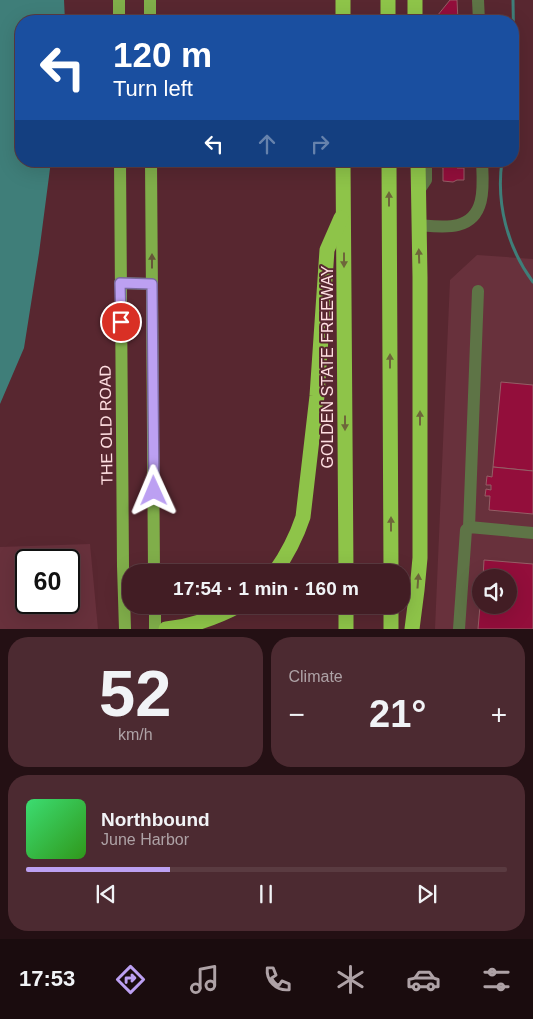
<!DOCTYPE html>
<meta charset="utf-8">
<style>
body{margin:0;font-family:Helvetica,sans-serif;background:#4c2a31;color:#f1f3f6;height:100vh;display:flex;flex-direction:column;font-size:19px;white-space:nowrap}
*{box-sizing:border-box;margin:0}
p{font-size:16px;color:#aea2a6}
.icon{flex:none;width:28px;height:28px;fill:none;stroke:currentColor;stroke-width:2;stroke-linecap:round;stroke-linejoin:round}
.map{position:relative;height:629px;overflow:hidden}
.drawer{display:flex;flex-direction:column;gap:8px;padding:8px;background:#241014;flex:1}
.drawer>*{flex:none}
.top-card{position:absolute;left:15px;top:15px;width:504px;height:152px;border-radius:20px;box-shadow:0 5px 20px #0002,0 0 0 1px #5a3b41;background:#1a4fa0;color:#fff;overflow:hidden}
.fabs{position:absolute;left:472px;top:569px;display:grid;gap:10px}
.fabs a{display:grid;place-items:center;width:45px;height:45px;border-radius:50%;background:#421d24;box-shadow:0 5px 20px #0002,0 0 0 1px #5a3b41;font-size:25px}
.speed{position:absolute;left:15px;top:549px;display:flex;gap:10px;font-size:25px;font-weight:700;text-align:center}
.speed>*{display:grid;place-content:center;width:65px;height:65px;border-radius:50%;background:#421d24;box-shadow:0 5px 20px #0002,0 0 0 1px #5a3b41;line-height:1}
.speed .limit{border:2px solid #111;border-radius:8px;background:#fff;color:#111}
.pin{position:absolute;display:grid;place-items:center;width:42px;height:42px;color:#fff;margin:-21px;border:2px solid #fff;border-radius:50%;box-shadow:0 1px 5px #0007}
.me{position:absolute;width:55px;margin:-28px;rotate:359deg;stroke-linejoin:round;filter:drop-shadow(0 0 4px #0008)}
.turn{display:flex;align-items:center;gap:18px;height:105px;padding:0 15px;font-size:22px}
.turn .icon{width:65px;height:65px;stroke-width:2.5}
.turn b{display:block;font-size:35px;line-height:42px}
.lanes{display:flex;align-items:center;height:48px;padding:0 15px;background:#0003;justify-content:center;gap:25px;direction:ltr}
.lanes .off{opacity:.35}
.big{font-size:38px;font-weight:700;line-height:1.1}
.drawer .card{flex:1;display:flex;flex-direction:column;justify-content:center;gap:8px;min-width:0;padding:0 18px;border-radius:20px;background:#4c2a31}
.drawer .dial{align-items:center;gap:0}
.dial b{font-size:65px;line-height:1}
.song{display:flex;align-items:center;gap:15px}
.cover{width:60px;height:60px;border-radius:8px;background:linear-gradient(135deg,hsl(140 70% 55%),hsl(110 70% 35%))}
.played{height:5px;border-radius:2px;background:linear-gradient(90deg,#bca0f2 30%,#5a3b41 30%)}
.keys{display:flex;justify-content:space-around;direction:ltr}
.heat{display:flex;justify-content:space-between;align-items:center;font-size:28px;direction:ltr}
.drawer .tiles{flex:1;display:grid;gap:8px;grid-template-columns:1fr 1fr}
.card:last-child{grid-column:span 2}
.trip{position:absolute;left:122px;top:564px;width:288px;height:50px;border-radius:20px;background:#421d24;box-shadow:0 5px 20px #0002,0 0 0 1px #5a3b41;font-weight:700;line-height:50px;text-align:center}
.tab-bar{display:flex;height:80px;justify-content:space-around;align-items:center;background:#1a0c0e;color:#aea2a6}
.tab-bar .icon{width:35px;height:35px}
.tab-bar .current{color:#bca0f2}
.tab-bar b{font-size:22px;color:#f1f3f6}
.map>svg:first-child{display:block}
.built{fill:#68313c;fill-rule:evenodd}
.water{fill:#3f7e79}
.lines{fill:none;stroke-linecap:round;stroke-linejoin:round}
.stream{stroke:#3f7e79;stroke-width:3}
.building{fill:#930e3b;stroke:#955e66}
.minor{stroke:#5e7446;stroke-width:12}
.major{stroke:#80ae4a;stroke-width:12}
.highway{stroke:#8ec449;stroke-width:15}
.oneway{fill:#6e663a}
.oneway2{fill:#665639}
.route-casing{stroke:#7a689d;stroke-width:12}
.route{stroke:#bca0f2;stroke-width:9}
.labels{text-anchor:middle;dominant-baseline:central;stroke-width:4;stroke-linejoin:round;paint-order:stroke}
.street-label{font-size:16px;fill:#ffdfe2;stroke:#582730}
</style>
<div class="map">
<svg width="533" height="629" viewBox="0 0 533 629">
<rect width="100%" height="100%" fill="#582730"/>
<g class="built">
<path d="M477,255L533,259V629H435L450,280ZM481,578H509V605H481Z"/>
<path d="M90,544L98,629H0V547ZM26,560H69V602H26Z"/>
</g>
<path class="water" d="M0,0H64L65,21H21V161H51L39,253L24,348L0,404Z"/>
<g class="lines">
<g class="stream">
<path d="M512,74L514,60L513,0"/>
<path d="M502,161C496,203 507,247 533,282"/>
</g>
</g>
<g class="building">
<path d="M450,0H457L458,21H433Z"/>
<path d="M433,161H467V164H464V167H457V168H464V180H457L453,182L443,181V168L441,167H433Z"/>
<path d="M501,382L533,385V471L493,467Z"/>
<path d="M493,467L533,471V514L489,510L490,496H485L486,489L491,490V485H486L487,476L492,477Z"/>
<path d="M484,560L533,564V629H478L481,594V605H509V578H483Z"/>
</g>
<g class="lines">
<g class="minor">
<path d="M478,0L479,21"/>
<path d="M418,192L426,180V161"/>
<path d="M418,225C431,226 446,228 458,225C487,218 483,184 482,161"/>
<path d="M120,283L152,284"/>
<path d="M469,527L478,291"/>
<path d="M459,629L466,530L469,527L533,533"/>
</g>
<g class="major">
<path d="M119,21V0"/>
<path d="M150,21V0"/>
<path d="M120,161L123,566L125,629"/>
<path d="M151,161L154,572"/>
<path d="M155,605V629"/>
</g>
<g class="highway">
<path d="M343,0V21"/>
<path d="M388,0V21"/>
<path d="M415,0V21"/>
<path d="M343,161L346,572"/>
<path d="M389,161L391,572"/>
<path d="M275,572C287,555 296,538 303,517L317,396L327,250L341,218"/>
<path d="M346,605V629"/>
<path d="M391,605V629"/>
<path d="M166,629C193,626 216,618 240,605"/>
<path d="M412,629L417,590L420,558V277L418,161"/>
</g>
</g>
<defs><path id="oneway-solid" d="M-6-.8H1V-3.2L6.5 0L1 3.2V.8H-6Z" transform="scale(1.25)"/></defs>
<g class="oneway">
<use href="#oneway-solid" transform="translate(389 199) rotate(-90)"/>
<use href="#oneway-solid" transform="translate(419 256) rotate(-92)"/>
<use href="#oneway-solid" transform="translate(344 260) rotate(90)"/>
<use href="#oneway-solid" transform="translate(390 361) rotate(-90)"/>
<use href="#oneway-solid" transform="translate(420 418) rotate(-90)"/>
<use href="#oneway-solid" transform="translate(345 423) rotate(90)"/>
<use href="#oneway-solid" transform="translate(391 524) rotate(-90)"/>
<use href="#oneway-solid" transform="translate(418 581) rotate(-86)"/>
</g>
<use class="oneway2" href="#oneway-solid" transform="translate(152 261) rotate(-90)"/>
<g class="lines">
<g class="route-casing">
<path id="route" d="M121,322L120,283L152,284L154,491"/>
</g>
<use href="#route" class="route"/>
</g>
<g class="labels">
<g class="street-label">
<text transform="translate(327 367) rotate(-90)">GOLDEN STATE FREEWAY</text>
<text transform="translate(106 425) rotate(-91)">THE OLD ROAD</text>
</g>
</g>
</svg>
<div class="fabs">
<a><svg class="icon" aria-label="sound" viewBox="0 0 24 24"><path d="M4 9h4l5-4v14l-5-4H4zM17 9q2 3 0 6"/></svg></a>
</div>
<div class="speed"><div class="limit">60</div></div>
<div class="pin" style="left:121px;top:322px;background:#d93025"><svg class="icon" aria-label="arrive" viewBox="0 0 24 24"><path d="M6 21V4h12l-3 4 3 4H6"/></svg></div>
<svg class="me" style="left:154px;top:491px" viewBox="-20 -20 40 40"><path d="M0-17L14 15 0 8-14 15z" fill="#bca0f2" stroke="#fff" stroke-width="4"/></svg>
<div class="trip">17:54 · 1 min · 160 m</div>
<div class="top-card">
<div class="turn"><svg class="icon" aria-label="left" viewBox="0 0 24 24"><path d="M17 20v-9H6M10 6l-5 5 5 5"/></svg><div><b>120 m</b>Turn left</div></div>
<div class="lanes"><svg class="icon" aria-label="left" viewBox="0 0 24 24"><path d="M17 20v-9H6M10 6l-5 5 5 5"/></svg><svg class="icon off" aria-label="ahead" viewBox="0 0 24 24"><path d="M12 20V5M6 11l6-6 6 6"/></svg><svg class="icon off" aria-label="right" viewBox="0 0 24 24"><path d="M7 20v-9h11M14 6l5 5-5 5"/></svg></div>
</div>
</div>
<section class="drawer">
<div class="tiles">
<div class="card dial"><b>52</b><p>km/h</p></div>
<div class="card"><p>Climate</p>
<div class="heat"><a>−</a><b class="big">21°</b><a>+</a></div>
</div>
<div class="card">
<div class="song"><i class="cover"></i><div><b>Northbound</b><p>June Harbor</p></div></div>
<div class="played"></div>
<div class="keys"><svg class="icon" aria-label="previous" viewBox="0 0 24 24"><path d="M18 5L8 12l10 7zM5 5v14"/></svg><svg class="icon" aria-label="pause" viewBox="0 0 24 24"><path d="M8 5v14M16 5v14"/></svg><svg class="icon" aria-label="next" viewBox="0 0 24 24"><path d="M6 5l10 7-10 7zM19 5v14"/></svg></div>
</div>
</div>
</section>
<nav class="tab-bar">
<b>17:53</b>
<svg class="icon current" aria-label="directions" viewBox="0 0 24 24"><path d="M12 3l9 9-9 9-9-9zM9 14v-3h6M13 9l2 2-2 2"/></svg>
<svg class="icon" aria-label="music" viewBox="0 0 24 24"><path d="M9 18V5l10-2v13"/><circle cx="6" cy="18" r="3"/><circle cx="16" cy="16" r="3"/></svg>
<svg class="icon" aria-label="phone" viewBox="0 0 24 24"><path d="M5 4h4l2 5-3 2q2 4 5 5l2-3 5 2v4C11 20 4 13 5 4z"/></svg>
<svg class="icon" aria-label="climate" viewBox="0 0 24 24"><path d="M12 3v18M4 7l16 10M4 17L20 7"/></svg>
<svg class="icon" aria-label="car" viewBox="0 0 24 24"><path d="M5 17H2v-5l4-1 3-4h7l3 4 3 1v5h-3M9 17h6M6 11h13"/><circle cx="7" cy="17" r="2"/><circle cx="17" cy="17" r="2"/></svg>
<svg class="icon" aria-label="filters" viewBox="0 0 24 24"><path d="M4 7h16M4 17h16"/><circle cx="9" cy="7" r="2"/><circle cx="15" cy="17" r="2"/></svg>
</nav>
